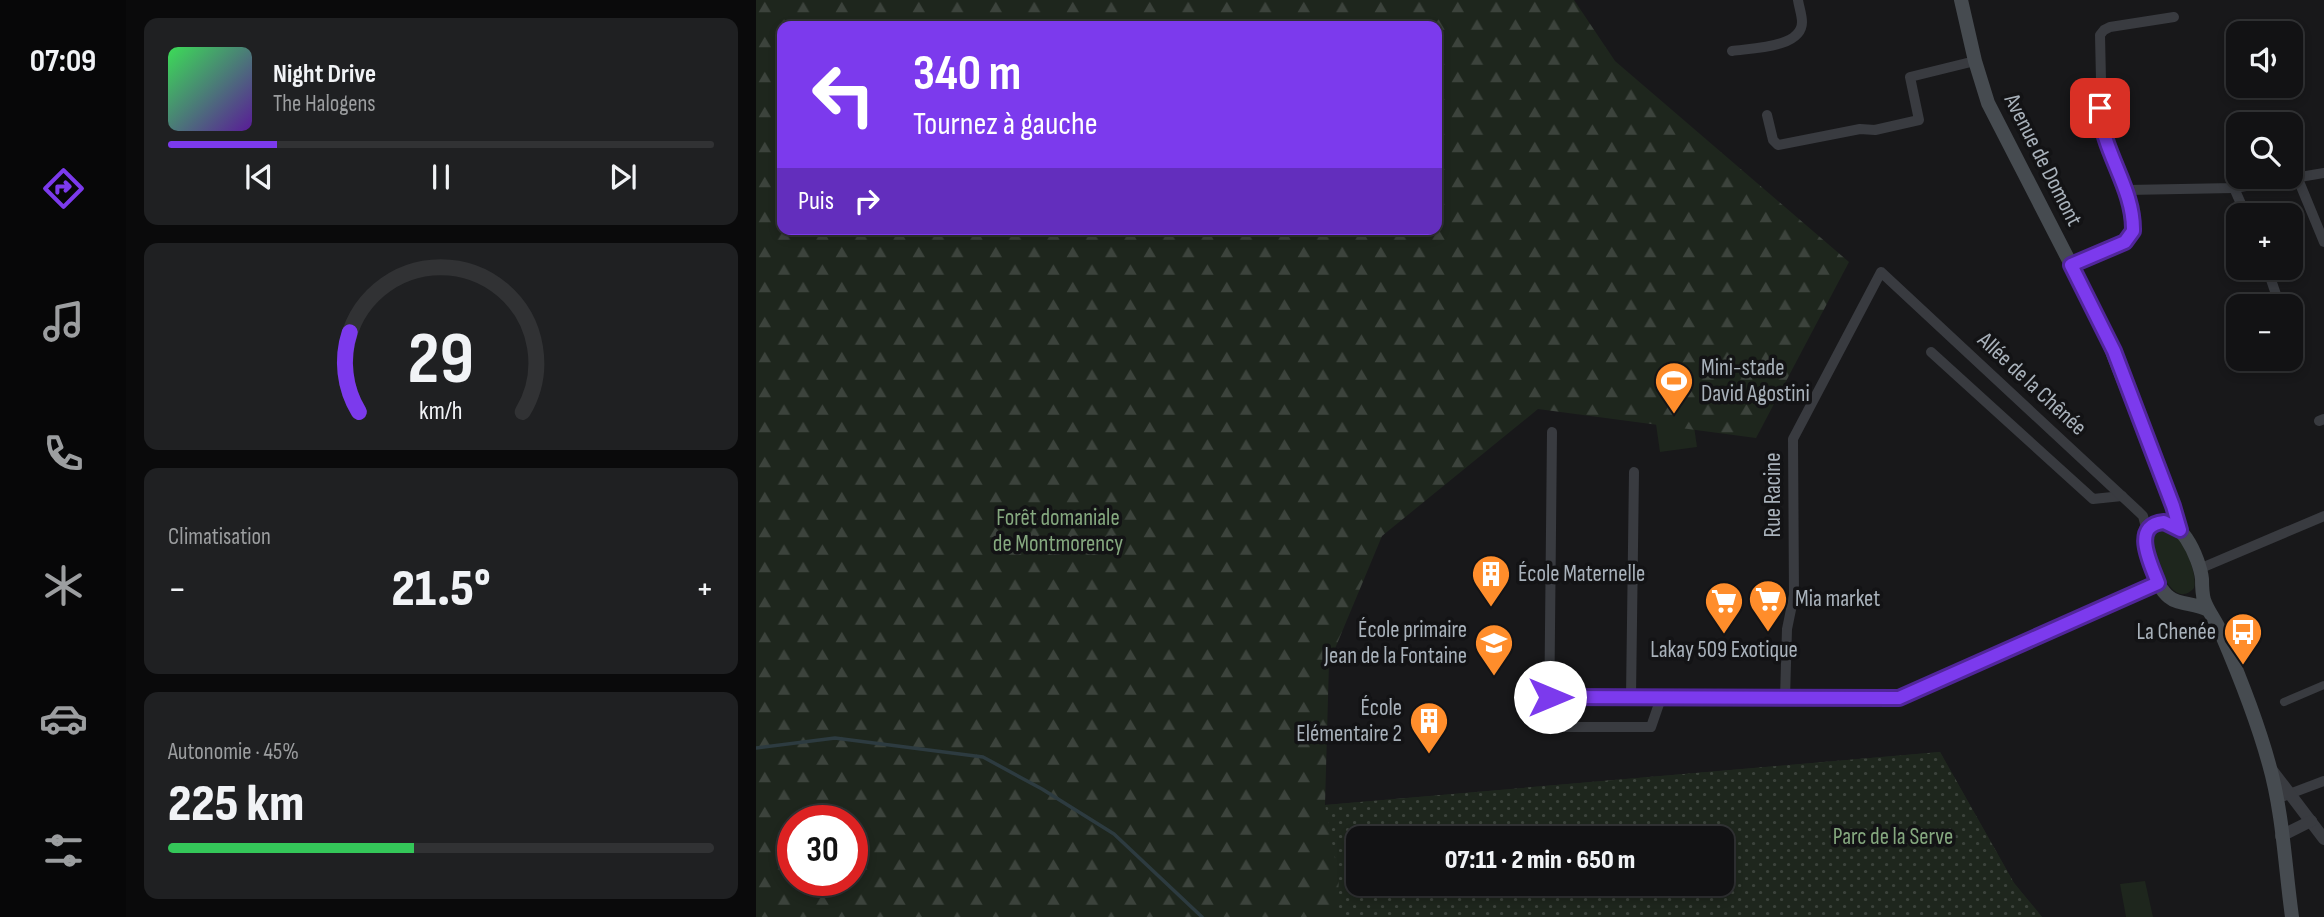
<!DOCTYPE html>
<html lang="fr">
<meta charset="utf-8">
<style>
body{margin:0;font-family:"Sofia Sans Condensed",sans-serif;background:#1f2022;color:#f1f3f6;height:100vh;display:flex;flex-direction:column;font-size:26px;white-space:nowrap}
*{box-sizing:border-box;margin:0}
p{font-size:23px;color:#9c9ea0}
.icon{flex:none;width:38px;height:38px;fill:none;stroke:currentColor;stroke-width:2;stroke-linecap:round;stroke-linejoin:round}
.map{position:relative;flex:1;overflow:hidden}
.details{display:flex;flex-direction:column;gap:18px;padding:18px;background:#0a0a0b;width:630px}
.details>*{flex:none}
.hud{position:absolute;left:21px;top:21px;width:665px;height:214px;border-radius:14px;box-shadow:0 4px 10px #0003,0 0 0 2px #313234;background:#7c3aed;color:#fff;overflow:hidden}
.fabs{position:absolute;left:1470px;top:21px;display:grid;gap:14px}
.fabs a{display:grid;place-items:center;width:77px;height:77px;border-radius:14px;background:#121214;box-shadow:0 4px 10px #0003,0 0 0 2px #313234;font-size:35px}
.speed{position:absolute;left:21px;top:805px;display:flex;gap:14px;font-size:35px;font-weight:700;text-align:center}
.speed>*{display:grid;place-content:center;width:91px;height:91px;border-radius:50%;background:#121214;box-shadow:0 4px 10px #0003,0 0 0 2px #313234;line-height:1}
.speed .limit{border:10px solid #d22;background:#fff;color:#111}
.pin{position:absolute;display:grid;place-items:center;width:60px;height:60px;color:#fff;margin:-30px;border-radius:14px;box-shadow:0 4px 10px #0006}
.me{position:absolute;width:77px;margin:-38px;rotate:90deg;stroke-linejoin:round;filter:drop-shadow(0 0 5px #0008)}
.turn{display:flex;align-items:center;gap:24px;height:147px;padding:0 21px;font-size:32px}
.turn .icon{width:91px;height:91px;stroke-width:2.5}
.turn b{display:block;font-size:49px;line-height:60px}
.then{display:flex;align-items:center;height:66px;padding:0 21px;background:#0003;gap:14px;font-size:26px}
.big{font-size:52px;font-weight:800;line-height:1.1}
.details .tile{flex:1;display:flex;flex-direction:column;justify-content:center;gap:10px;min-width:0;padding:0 24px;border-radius:14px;background:#1f2022}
.details .dial{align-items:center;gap:0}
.dial svg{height:182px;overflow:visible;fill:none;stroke:#313234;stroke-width:7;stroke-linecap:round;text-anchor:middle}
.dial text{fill:#f1f3f6;stroke:none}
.song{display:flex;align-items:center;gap:21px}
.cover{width:84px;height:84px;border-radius:10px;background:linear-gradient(135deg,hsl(130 70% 55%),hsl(270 70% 35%))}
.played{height:7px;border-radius:4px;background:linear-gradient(90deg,#7c3aed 20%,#313234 20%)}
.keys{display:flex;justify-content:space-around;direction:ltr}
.heat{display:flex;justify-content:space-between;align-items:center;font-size:38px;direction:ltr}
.charge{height:10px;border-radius:5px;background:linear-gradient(90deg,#34c759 45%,#313234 0)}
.trip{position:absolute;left:590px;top:826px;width:388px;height:70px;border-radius:14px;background:#121214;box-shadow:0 4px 10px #0003,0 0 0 2px #313234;font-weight:800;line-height:70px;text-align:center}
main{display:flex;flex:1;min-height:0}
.menu{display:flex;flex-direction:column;width:126px;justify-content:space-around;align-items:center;background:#070708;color:#9c9ea0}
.menu .icon{width:49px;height:49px}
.menu .selected{color:#7c3aed}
.menu b{font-size:32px;color:#f1f3f6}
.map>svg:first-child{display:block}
.green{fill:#1e261d}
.forest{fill:url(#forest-firs);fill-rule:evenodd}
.park{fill:url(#park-dots);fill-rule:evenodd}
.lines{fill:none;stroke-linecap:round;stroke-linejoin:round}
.stream{stroke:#2d3b40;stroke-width:3.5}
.pedestrian{stroke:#393b40;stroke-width:8}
.minor{stroke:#393b40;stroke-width:10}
.tertiary{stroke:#393b40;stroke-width:12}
.secondary{stroke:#464b50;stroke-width:14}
.route-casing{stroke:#51269a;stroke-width:18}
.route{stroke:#7c3aed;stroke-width:12}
.labels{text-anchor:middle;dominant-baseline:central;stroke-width:7;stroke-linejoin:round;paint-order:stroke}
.street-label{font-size:23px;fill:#a9b2bb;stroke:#131315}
.poi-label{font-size:23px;fill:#a9b2bb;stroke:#131315;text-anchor:start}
.park-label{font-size:23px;fill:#85a87f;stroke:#131315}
</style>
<main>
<nav class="menu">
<b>07:09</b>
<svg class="icon selected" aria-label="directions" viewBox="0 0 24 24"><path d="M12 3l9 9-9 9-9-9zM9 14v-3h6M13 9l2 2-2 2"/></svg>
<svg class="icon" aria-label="music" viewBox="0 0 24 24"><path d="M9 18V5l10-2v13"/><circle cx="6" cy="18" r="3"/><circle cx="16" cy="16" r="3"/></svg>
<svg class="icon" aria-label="phone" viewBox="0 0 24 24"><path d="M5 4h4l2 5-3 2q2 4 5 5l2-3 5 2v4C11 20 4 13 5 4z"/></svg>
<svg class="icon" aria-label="climate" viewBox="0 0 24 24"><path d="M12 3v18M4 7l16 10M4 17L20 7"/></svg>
<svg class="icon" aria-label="car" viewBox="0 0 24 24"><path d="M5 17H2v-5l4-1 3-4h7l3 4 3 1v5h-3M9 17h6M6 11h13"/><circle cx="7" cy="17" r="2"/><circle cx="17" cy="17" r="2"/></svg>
<svg class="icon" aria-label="filters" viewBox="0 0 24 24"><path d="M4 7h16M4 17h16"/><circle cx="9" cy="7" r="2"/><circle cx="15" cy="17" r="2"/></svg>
</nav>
<section class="details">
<div class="tile">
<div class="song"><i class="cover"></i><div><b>Night Drive</b><p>The Halogens</p></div></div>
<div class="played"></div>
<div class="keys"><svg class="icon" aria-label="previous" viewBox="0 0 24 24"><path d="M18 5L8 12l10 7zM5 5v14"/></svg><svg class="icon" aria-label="pause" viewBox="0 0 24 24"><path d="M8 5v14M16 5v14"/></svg><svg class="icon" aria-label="next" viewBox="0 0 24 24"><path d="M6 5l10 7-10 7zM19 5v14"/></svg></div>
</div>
<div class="tile dial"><svg viewBox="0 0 100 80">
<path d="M14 69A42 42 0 1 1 86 69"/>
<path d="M14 69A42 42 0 0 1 10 34" stroke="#7c3aed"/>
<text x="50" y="56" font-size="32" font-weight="700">29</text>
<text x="50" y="72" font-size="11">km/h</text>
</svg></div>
<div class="tile"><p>Climatisation</p>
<div class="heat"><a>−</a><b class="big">21.5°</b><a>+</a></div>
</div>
<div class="tile"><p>Autonomie · 45%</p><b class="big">225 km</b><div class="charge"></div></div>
</section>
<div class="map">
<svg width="1568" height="917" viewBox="0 0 1568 917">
<defs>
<pattern id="forest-firs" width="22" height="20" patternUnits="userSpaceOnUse" patternTransform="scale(1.75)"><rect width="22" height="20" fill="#1e261d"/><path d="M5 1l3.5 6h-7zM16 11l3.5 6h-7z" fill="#3c433c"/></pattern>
<pattern id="park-dots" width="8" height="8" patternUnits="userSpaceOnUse" patternTransform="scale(1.75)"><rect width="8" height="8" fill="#1e261d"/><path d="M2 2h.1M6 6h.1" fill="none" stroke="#3c433c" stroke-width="1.8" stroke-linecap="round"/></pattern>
</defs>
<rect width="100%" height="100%" fill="#18181a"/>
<g class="green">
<path d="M931,377L941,447L904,452L894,383Z"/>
<path d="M1407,529C1425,530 1442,572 1438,588C1416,614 1393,551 1397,536Z"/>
<path d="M1389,881L1397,917H1370L1364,884Z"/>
</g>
<path class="forest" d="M0,0H818L859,61L1093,262L1000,438L782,409L626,536L573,663L569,805L1184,752L1258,883L1286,917H0ZM26,26H681V229H26ZM37,821H96V880H37ZM602,838H966V884H602Z"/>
<path class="park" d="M1184,752L1258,883L1286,917H580L583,880L569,805ZM602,838H966V884H602Z"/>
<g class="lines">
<path class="stream" d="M0,748L79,738L227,757L286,789L358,834L446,917"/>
<path class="pedestrian" d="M1528,702L1568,685"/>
<g class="minor">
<path d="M976,51C996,48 1046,48 1046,22C1046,15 1043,7 1042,0"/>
<path d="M1011,115L1017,140L1022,145L1104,129L1119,130L1163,120L1154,77L1219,61"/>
<path d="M1542,179L1568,242"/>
<path d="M1478,188L1490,215"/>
<path d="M1371,190L1349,140L1346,126L1344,35L1348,30L1354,27L1418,17"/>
<path d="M1315,265C1330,259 1374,247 1377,230C1380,218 1373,202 1371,190L1478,188L1568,173"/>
<path d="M1511,268L1524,306"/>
<path d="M1175,352L1337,499L1366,496"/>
<path d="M1563,421L1568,419"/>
<path d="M796,432L793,727H895L905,698"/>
<path d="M1443,569L1568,516"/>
<path d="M794,697L1143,698L1402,583"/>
<path d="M875,697L878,472"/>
<path d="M1029,698L1031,629L1038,595L1037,439L1125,272L1383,512L1387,516L1391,531"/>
<path d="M1528,796L1568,781"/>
</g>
<g class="tertiary">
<path d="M1515,769L1568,839"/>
<path d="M1525,836L1555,821"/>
</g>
<g class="secondary">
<path d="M1205,0L1219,61L1232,103L1344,321L1417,506L1424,530"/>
<path d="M1452,610C1440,603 1422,605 1413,597C1399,586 1378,538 1396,525C1423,508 1444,560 1446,579C1446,587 1446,593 1448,600C1452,612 1461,622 1465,633C1483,675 1501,720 1513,764C1527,813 1529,867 1536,917"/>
</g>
</g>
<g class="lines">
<g class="route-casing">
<path id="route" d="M794,697L1143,698L1402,583C1395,564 1374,525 1408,522L1424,530L1417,506L1358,351L1315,265L1369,242L1377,231C1378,187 1345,151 1344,108"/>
</g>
<use href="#route" class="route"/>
</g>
<defs>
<g id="stadium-pin" transform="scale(2.0125)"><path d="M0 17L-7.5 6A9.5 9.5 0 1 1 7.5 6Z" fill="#ff8d2b" stroke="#131315"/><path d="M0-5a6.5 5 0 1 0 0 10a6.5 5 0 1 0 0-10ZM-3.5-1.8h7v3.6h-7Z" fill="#fff"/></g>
<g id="building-pin" transform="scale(2.0125)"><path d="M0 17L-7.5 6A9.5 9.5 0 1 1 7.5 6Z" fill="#ff8d2b" stroke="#131315"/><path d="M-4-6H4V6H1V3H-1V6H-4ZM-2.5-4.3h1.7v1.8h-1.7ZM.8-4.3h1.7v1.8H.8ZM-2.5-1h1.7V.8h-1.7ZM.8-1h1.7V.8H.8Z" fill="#fff"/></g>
<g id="supermarket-pin" transform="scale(2.0125)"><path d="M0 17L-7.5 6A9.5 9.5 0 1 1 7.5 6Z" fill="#ff8d2b" stroke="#131315"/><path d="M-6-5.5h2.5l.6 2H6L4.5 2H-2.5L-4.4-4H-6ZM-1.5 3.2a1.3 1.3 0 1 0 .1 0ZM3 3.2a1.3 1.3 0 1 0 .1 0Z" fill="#fff"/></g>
<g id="bus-pin" transform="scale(2.0125)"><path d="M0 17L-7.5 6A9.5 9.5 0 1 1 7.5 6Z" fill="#ff8d2b" stroke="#131315"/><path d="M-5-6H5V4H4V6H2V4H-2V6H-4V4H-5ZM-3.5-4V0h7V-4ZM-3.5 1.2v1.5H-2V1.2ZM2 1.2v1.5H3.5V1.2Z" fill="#fff"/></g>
<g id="school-pin" transform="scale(2.0125)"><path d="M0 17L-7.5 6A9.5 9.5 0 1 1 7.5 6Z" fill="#ff8d2b" stroke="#131315"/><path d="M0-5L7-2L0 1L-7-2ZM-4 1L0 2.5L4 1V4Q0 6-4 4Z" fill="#fff"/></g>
</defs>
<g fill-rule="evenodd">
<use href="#stadium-pin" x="918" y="381"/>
<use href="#building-pin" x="735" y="574"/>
<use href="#supermarket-pin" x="1012" y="599"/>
<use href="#supermarket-pin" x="968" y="601"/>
<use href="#bus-pin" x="1487" y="632"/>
<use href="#school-pin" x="738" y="643"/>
<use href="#building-pin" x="673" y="721"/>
</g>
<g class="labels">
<g class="street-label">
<text transform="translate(1287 160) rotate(63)">Avenue de Domont</text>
<text transform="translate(1276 384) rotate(43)">Allée de la Chênée</text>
<text transform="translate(1017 495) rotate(-90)">Rue Racine</text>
</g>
<g class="poi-label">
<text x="945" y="368">Mini-stade<tspan x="945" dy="26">David Agostini</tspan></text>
<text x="762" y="574">École Maternelle</text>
<text x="1039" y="599">Mia market</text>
<text x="711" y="630" text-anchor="end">École primaire<tspan x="711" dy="26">Jean de la Fontaine</tspan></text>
<text x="1460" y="632" text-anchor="end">La Chenée</text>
<text x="968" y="650" text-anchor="middle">Lakay 509 Exotique</text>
<text x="646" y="708" text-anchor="end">École<tspan x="646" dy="26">Elémentaire 2</tspan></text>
</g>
<g class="park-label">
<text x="302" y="518">Forêt domaniale<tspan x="302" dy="26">de Montmorency</tspan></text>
<text x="1137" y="837">Parc de la Serve</text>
</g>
</g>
</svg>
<div class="fabs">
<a><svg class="icon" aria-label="sound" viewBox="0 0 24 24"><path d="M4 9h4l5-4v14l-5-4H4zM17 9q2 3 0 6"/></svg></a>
<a><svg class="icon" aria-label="search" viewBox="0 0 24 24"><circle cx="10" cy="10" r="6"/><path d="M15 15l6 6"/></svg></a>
<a>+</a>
<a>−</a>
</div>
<div class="speed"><div class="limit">30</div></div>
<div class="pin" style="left:1344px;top:108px;background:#d93025"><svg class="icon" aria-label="arrive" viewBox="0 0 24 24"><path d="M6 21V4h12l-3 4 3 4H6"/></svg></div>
<svg class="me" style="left:794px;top:697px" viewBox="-20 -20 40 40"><circle r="19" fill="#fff"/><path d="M0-13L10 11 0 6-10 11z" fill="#7c3aed"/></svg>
<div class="trip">07:11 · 2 min · 650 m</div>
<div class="hud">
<div class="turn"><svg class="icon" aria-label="left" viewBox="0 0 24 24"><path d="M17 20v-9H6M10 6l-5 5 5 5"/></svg><div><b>340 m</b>Tournez à gauche</div></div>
<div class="then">Puis<svg class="icon" aria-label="right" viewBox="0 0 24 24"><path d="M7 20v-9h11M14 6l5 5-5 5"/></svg></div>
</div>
</div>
</main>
